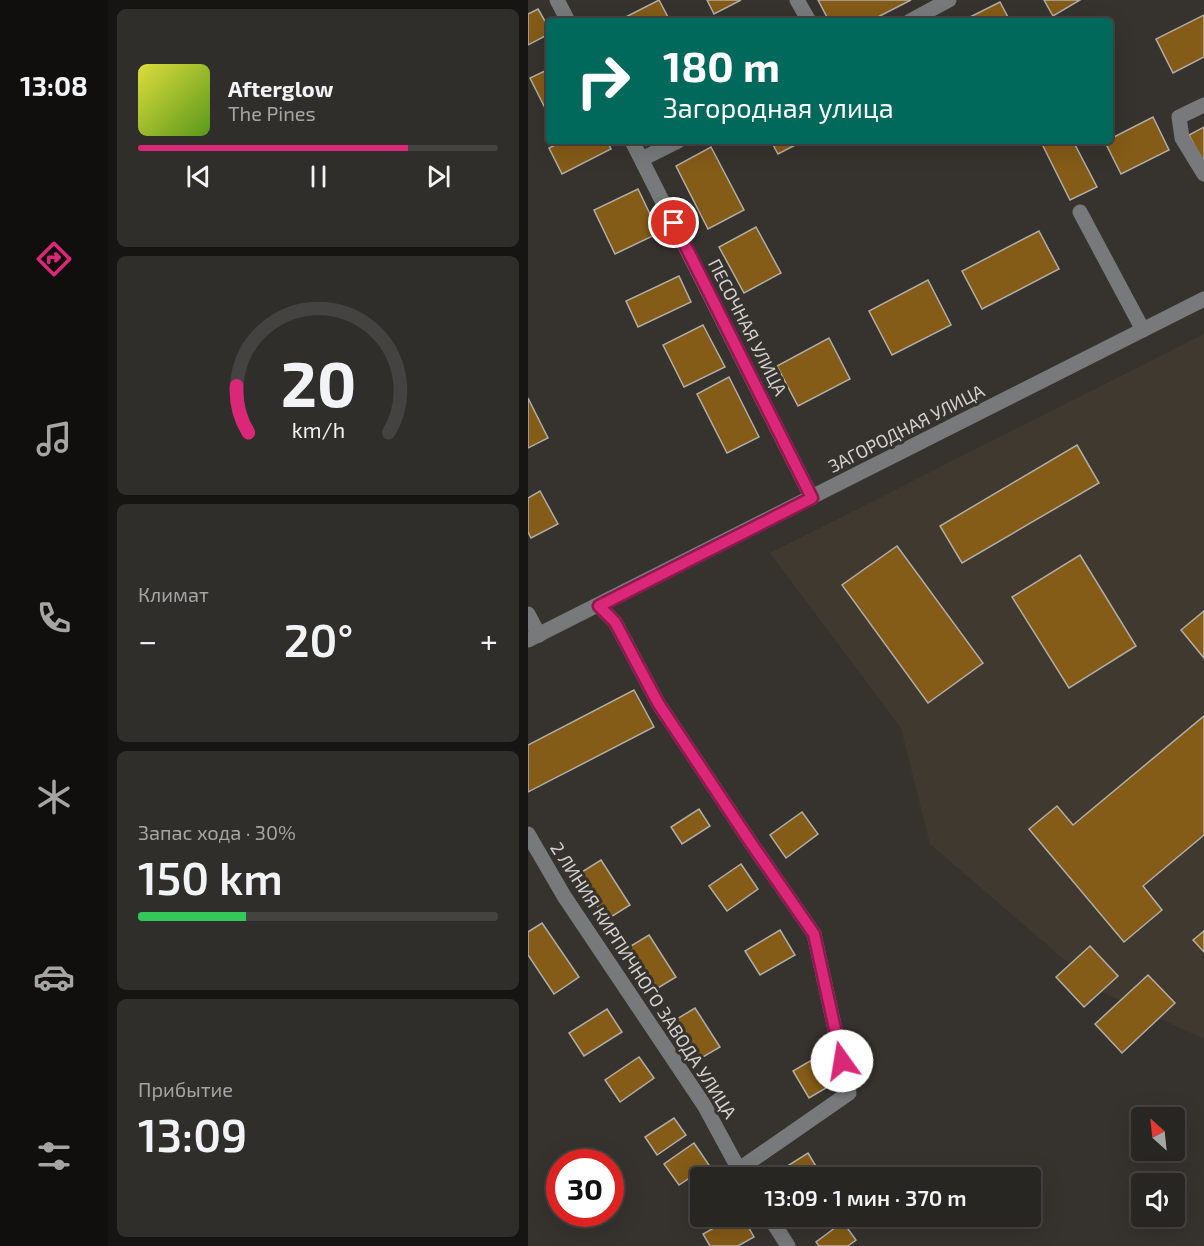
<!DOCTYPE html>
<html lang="ru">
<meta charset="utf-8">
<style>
body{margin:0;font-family:"Exo 2",sans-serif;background:#302e2b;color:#f1f3f6;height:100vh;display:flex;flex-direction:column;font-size:22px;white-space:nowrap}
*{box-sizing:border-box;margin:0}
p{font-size:20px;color:#a5a5a6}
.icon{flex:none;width:33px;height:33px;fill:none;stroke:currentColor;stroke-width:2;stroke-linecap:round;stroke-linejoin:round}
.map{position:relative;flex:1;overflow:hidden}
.side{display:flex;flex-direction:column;gap:9px;padding:9px;background:#161513;width:420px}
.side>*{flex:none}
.banner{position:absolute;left:18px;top:18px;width:567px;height:126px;border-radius:6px;box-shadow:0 6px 24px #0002,0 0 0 2px #444341;background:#00695c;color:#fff;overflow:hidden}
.needle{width:39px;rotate:333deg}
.buttons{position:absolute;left:603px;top:1107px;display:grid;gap:12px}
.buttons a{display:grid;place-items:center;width:54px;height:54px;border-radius:6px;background:#282623;box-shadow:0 6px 24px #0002,0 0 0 2px #444341;font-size:30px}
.speed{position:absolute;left:18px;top:1149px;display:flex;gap:12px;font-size:30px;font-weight:700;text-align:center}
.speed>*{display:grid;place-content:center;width:78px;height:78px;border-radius:50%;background:#282623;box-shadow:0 6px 24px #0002,0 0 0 2px #444341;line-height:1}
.speed .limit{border:9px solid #d22;background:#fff;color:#111}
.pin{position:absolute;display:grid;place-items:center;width:51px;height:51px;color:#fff;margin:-26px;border:3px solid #fff;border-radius:50%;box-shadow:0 2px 6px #0007}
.me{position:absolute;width:66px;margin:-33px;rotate:347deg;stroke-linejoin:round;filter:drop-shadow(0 0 4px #0008)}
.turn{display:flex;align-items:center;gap:21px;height:126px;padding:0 18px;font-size:27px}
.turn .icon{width:78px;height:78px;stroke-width:2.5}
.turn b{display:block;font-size:42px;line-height:51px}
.big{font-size:45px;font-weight:600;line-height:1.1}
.side .card{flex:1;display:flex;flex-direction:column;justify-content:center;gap:9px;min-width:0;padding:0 21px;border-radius:9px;background:#302e2b}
.side .dial{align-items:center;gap:0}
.dial svg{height:156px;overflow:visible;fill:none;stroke:#444341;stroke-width:7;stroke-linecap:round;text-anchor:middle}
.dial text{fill:#f1f3f6;stroke:none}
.song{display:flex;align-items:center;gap:18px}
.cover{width:72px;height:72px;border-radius:9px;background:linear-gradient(135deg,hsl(60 70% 55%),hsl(90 70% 35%))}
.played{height:6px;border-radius:3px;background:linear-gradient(90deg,#db2777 75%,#444341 75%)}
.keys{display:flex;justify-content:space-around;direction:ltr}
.heat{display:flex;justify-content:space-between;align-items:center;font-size:33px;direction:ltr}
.charge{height:9px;border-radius:4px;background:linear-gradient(90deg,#34c759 30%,#444341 0)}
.trip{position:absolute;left:162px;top:1167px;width:351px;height:60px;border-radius:6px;background:#282623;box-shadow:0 6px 24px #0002,0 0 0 2px #444341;font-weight:600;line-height:60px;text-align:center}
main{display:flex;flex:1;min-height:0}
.tabs{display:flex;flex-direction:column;width:108px;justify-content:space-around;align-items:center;background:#100f0e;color:#a5a5a6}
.tabs .icon{width:42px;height:42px}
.tabs .current{color:#db2777}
.tabs b{font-size:27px;color:#f1f3f6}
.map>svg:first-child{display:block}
.built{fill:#3f392f}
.building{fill:#845b17;stroke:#b1ada8;stroke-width:1.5}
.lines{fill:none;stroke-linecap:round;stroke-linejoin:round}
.minor{stroke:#77797a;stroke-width:15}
.route-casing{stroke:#8e194d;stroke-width:15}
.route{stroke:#db2777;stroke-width:10}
.labels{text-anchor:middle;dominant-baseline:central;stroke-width:6;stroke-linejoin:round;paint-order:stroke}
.street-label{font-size:18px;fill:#d4d2d0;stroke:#36332f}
</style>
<main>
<nav class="tabs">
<b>13:08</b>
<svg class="icon current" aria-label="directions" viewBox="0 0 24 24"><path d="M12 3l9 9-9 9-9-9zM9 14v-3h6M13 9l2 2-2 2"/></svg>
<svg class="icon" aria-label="music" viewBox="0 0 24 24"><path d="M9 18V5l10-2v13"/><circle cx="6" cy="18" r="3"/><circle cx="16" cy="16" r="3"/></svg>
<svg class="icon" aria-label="phone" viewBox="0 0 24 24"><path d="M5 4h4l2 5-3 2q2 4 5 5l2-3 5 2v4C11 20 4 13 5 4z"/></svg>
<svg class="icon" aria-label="climate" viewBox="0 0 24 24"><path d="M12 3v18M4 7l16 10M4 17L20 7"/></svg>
<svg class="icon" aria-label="car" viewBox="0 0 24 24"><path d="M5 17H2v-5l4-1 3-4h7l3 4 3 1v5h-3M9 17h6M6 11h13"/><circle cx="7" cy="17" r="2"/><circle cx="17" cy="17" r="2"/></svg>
<svg class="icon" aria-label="filters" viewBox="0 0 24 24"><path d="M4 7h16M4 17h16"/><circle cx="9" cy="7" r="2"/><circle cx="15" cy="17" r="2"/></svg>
</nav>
<section class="side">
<div class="card">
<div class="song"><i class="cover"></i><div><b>Afterglow</b><p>The Pines</p></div></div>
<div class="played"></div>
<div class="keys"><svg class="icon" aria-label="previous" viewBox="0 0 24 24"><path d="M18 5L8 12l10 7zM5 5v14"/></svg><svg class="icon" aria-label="pause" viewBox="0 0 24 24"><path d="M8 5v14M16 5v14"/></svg><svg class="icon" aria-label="next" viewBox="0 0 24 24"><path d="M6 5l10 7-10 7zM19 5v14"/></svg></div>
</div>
<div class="card dial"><svg viewBox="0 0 100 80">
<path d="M14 69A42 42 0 1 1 86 69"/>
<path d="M14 69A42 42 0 0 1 8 45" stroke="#db2777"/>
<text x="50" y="56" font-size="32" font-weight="700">20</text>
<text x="50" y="72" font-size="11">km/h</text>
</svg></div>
<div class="card"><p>Климат</p>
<div class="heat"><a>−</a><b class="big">20°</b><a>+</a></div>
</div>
<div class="card"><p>Запас хода · 30%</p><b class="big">150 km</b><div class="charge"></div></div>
<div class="card"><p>Прибытие</p><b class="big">13:09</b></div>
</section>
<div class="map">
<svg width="676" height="1246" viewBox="0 0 676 1246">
<rect width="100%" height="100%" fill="#36332f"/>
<path class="built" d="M676,334V1039L574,992L402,844L373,728L242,553Z"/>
<g class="building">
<path d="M131,0L142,21H90Z"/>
<path d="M179,0H213L186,14Z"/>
<path d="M290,0H383L342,21H301Z"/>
<path d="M516,0H552L525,16Z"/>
<path d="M472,2L482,21H434Z"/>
<path d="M10,9L21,28V34L0,45V14Z"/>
<path d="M676,15V57L645,73L628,39Z"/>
<path d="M21,69V116L2,78Z"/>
<path d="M625,117L641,150L593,174L577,142L582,141V139Z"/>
<path d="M676,127V163L661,135Z"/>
<path d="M35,141H79L83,149L34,174L21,148Z"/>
<path d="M243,141H275L250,154Z"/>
<path d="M516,141H545L569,187L542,200L513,142Z"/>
<path d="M183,147L216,210L180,229L148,166Z"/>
<path d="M110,189L131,233L87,254L66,210Z"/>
<path d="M228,227L253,273L216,293L191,247Z"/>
<path d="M511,231L531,269L454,309L434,271Z"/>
<path d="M151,276L163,302L110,327L98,301Z"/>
<path d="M400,280L423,325L364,355L341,311Z"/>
<path d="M175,325L197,367L156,387L135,345Z"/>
<path d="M301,338L322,379L270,406L249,366Z"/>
<path d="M201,377L231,437L199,453L169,394Z"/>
<path d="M0,398L20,438L0,448Z"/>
<path d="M549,445L571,483L434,563L412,526Z"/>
<path d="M12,491L30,524L3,538L0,532V498Z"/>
<path d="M369,546L455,663L400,703L314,585Z"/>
<path d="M552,555L608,646L541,688L484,597Z"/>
<path d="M676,611V658L653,630Z"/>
<path d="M106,690L126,727L0,792V745Z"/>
<path d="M676,716V835L615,886L634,910L596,942L501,829L529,806L545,825Z"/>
<path d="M171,809L182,826L154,844L143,827Z"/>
<path d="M274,812L290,834L258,858L242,835Z"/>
<path d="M73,860L102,905L78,920L49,875Z"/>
<path d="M213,864L230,889L199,911L181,886Z"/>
<path d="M14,923L51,977L26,994L0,955V932Z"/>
<path d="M252,930L267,955L232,975L217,951Z"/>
<path d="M676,931V952L665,940Z"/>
<path d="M121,935L148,977L125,991L98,949Z"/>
<path d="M562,946L590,976L556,1007L528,977Z"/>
<path d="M620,975L647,1003L594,1053L567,1024Z"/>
<path d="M167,1008L192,1047L168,1061L144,1022Z"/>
<path d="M79,1009L94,1032L56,1056L41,1033Z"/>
<path d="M111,1057L126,1078L92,1102L77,1080Z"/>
<path d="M287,1058L303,1085L281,1098L265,1071Z"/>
<path d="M146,1118L158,1135L129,1155L117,1137Z"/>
<path d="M166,1143L181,1165L151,1185L136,1164Z"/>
<path d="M280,1153L295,1178H243L242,1177Z"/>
<path d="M207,1216H214L226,1237L210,1246H182L175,1234Z"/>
<path d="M315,1222L328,1240L320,1246H291L288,1242Z"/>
</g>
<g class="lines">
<g class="minor">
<path d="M29,0L40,21"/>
<path d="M269,0L281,21"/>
<path d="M382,21L421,0"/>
<path d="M676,105L651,117L654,138L676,174"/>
<path d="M104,141L284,498"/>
<path d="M114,159L150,141"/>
<path d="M552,212L615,330"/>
<path d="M71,606L87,622L130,703L221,840L286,934L321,1093L210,1170"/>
<path d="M0,614L11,635"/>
<path d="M0,640L676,299"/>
<path d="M0,834L36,896L176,1105L215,1177"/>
<path d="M241,1216L260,1246"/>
</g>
</g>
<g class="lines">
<g class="route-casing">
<path id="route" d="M146,223L284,498L71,606L87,622L130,703L221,840L286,934L314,1061"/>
</g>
<use href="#route" class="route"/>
</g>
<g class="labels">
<g class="street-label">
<text transform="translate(220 327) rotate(63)">ПЕСОЧНАЯ УЛИЦА</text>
<text transform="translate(378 428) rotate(-27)">ЗАГОРОДНАЯ УЛИЦА</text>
<text transform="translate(116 980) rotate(57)">2 ЛИНИЯ КИРПИЧНОГО ЗАВОДА УЛИЦА</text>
</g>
</g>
</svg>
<div class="buttons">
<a><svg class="needle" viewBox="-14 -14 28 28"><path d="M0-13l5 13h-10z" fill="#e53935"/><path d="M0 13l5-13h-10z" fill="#a5a5a6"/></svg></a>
<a><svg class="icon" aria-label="sound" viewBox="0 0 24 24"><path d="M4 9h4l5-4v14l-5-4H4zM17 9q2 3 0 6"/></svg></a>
</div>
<div class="speed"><div class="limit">30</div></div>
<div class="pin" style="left:146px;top:223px;background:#d93025"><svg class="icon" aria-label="arrive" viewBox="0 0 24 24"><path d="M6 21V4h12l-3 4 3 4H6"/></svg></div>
<svg class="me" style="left:314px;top:1061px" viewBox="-20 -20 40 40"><circle r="19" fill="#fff"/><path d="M0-13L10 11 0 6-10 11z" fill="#db2777"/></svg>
<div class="trip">13:09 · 1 мин · 370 m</div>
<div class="banner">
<div class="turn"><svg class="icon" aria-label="right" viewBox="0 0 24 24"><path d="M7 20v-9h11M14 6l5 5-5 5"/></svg><div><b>180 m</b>Загородная улица</div></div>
</div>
</div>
</main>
